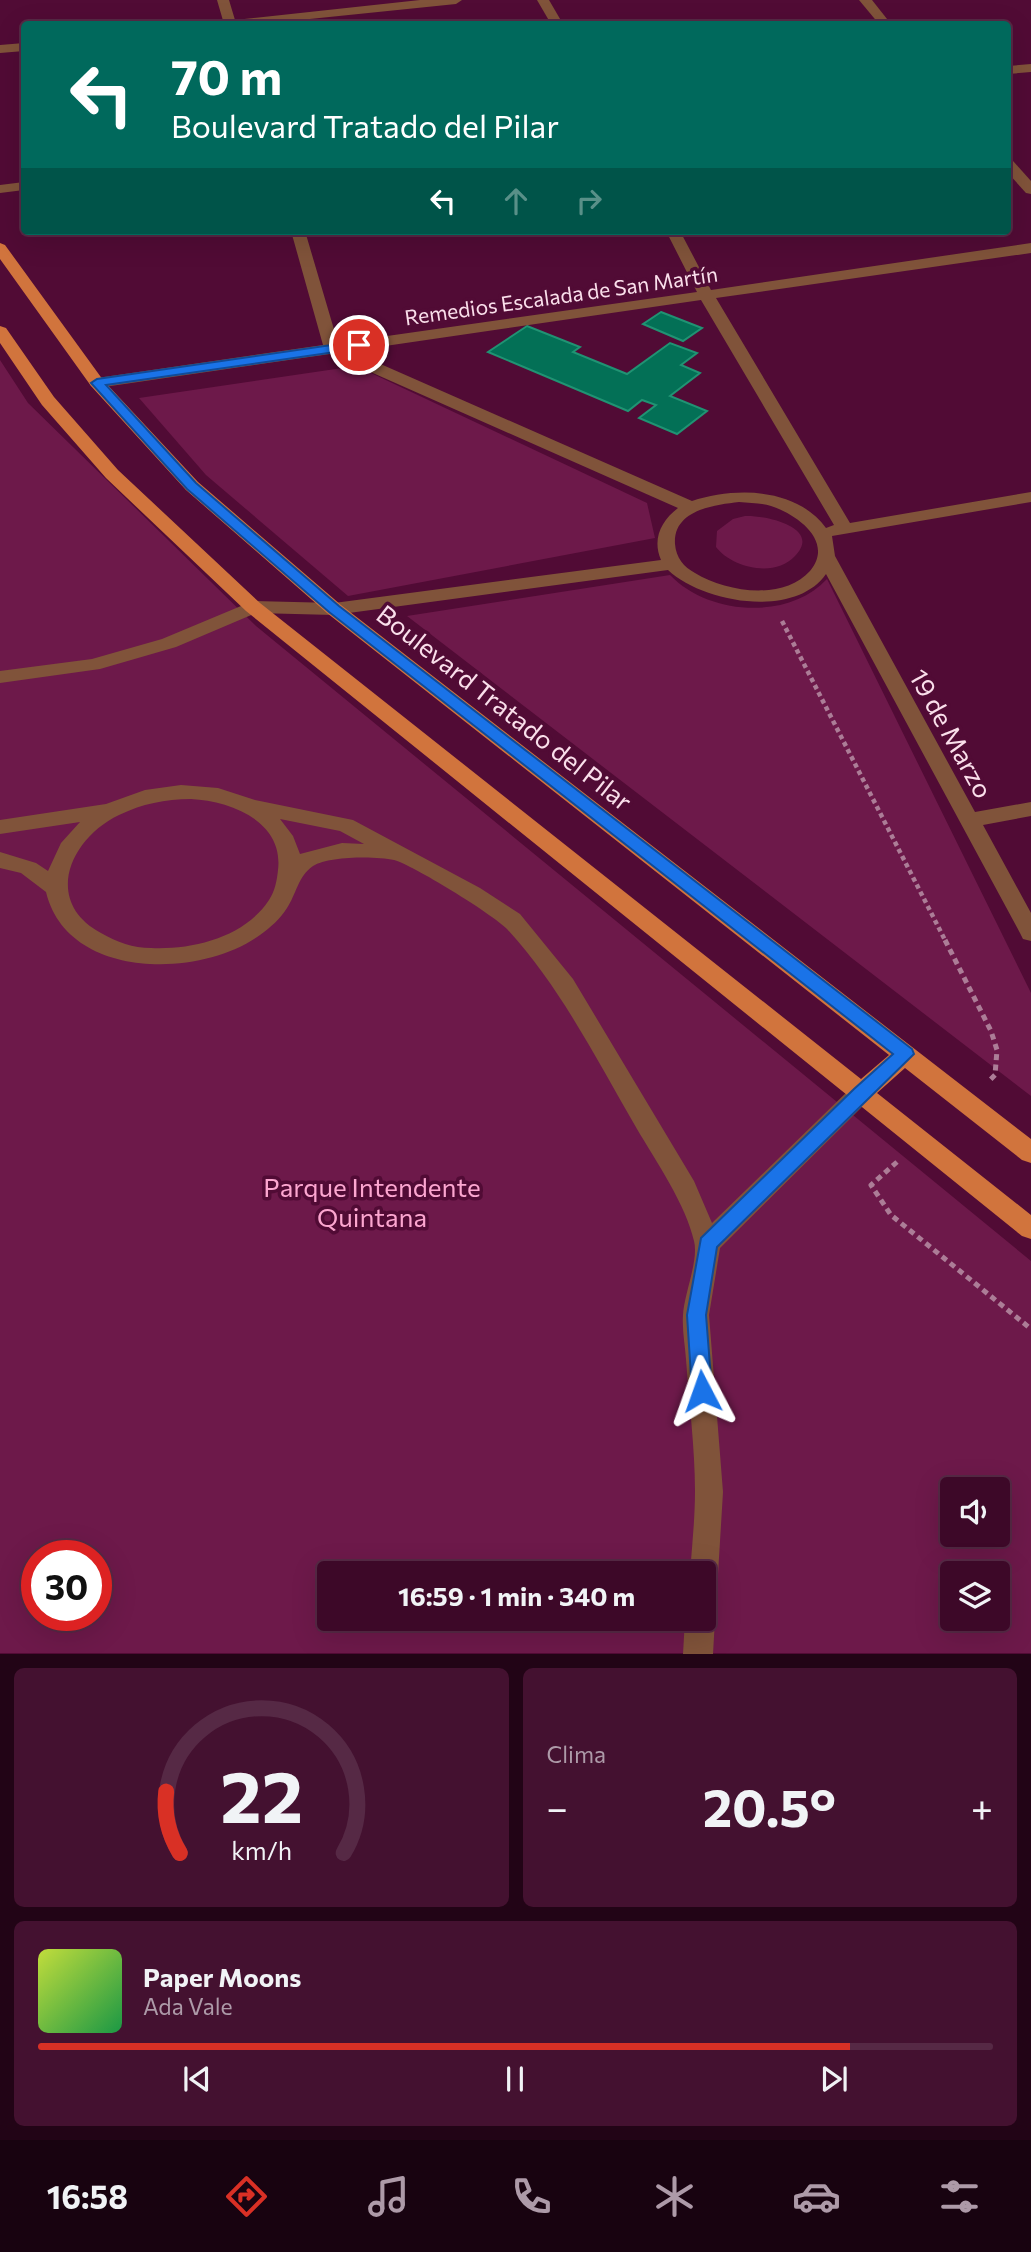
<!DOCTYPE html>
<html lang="es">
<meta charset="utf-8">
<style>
body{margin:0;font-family:Commissioner,sans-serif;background:#441130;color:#f1f3f6;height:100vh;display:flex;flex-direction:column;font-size:26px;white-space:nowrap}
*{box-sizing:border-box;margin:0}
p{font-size:23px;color:#ad9aa8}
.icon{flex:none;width:38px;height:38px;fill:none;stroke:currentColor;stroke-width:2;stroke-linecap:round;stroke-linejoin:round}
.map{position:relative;height:1654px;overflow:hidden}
.drawer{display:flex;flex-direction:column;gap:14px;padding:14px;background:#220416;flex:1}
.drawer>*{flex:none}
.guide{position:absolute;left:21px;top:21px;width:990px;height:214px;border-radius:7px;box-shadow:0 7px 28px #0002,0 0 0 2px #562945;background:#00695c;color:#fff;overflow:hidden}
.tools{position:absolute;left:940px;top:1477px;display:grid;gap:14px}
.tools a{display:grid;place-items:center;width:70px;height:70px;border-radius:7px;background:#3d0828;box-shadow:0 7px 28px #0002,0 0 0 2px #562945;font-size:35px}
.speed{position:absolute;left:21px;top:1540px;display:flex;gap:14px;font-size:35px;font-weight:700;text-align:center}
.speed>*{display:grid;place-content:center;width:91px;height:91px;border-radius:50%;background:#3d0828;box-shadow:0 7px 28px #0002,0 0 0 2px #562945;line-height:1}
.speed .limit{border:10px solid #d22;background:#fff;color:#111}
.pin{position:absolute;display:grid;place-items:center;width:60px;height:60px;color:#fff;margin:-30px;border:4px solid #fff;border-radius:50%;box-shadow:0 2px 7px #0007}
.me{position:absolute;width:77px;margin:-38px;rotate:356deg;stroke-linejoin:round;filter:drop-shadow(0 0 5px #0008)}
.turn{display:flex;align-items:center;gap:24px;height:147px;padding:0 35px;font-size:32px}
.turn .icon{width:91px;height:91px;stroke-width:2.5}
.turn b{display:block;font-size:49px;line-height:60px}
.lanes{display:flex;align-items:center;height:66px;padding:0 35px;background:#0003;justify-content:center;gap:35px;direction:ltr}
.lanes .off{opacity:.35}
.big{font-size:52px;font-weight:700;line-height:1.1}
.drawer .card{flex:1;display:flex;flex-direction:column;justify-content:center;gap:10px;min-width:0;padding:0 24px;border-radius:10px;background:#441130}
.drawer .dial{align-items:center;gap:0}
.dial svg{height:182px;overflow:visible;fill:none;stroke:#562945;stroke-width:7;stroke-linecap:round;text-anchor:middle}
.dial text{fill:#f1f3f6;stroke:none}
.song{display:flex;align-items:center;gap:21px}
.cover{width:84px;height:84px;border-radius:10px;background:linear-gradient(135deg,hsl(70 70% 55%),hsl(140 70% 35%))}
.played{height:7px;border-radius:4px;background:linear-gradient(90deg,#d93025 85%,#562945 85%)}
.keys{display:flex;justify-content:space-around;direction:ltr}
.heat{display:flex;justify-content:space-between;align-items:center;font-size:38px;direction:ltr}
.drawer .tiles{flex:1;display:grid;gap:14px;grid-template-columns:1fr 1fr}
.card:last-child{grid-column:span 2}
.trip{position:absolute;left:317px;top:1561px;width:399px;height:70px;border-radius:7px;background:#3d0828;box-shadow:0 7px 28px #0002,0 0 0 2px #562945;font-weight:700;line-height:70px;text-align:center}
.tabs{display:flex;height:112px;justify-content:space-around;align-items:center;background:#180310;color:#ad9aa8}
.tabs .icon{width:49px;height:49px}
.tabs .current{color:#d93025}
.tabs b{font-size:32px;color:#f1f3f6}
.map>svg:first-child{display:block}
.green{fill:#6d194a;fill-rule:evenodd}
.building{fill:#037056;stroke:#209373;stroke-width:2}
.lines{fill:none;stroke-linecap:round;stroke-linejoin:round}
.path-far1{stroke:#ac7d97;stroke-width:4.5;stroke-dasharray:4.5 3.5;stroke-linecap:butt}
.path{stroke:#ac7d97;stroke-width:5;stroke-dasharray:6 4.5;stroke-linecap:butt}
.minor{fill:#80533a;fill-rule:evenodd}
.major{fill:#d1743d;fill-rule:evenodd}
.route{fill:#1a73e8;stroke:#114b97;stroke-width:2}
.labels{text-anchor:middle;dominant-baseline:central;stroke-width:7;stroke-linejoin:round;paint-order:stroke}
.far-street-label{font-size:21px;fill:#fadfeb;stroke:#510b35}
.street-label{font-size:26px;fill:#fadfeb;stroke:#510b35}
.park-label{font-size:26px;fill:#fca6d0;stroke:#510b35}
</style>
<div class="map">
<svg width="1031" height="1654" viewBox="0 0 1031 1654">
<rect width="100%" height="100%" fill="#510b35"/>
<g class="green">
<path d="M0,360L28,403L256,626L1031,1261V1653H0ZM952,1489H998V1535H952ZM37,1556H96V1615H37ZM329,1573H704V1619H329ZM952,1573H998V1619H952Z"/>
<path d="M356,366L647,503L655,538L348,596L206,475L139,398Z"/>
<path d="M745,516C764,515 823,527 795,556C775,578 732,568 716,547L717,531L733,519Z"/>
<path d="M670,575C708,615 788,621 827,579L1031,993V1096L407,616Z"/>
</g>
<g class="building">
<path d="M661,312L702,328L683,341L643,324Z"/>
<path d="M527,326L580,347L573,352L627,374L670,343L697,353L681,365L700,373L670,396L707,411L677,434L639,418L656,405L642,400L628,411L488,352Z"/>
</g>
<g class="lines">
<path class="path-far1" d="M782,621L946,942"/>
<g class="path">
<path d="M945,940L991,1031L997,1050L995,1075L990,1080"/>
<path d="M897,1162L871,1185L891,1215L1031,1329"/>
</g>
<g class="minor">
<path d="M217,0H229L235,20L420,0H462L456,4L261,24H224Z"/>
<path d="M537,0H549L563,24H551Z"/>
<path d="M859,0H872L891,24H879Z"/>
<path d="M24,43V51L0,53V45Z"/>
<path d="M1031,64V72L1008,74V66Z"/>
<path d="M1008,160L1013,161L1031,181V194L1026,193L1008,173Z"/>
<path d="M24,182V190L0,193V185Z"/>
<path d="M291,231H305L338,343L697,292L666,231H680L711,290L1031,243V253L716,298L850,523L1031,492V502L832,536L835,556L975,812L1031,802V816L983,825L1031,913V941L1023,939L1020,933L826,574C795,619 703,603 668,570L334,615L256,613L176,647L100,669L0,683V671L92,659L162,639L253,601L334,603L661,560C652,539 661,521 678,508L330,354L97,388L91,386L89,383L97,378L323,345ZM701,300L834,525L826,528C796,487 735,487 692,501L351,351ZM739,502C750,503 761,503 771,506C796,514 835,541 810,571C783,601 726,592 695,573C684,567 676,558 675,544C673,510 714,505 739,502Z"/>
<path d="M181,785L218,788L255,800L353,820L480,888L520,914L573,979L694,1181L712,1223L852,1087L860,1085L868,1087L872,1094L868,1101L720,1248L709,1315L723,1492L718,1574L714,1584L704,1587V1573H690C692,1546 695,1519 695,1491C695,1448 689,1403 686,1359C685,1345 682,1330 683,1315C684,1294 699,1260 694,1241C686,1205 656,1161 637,1129C597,1060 561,988 507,929C494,915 411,864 394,860C376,856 329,856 313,866C298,876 296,895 287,908C280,919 271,927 260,935C200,979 67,980 46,892L21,873L0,868V852L36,863L48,871L61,843L80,822L0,834V820L106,804L145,790ZM191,799C230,801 284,821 278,870C277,880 275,891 269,900C245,937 193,950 151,948C133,948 117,942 101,933C43,902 69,839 119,815C142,804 165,799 191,799ZM280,819L340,831L364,844L342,843L300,854L293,836Z"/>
<path d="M704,1606L710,1609L715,1619L713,1654H683L685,1619H704Z"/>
</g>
<path class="major" d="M0,243L5,245L103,380L198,482L341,605L1031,1139V1163L1022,1160L905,1068L877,1093L1031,1215V1239L1022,1236L246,611L106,478L42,405L0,343V326L6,328L54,397L118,470L260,603L861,1079L889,1055L327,613L186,490L91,386L0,259Z"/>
</g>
<path class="route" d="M359,341L365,345L363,348L106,385L196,483L339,606L912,1049L914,1054L717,1247L706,1315L712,1391L709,1397L702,1400L695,1397L692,1391L687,1315L701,1238L854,1089L893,1054L329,612L187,489L91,383L97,379Z"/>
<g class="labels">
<g class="far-street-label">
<text transform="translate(561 295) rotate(-8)">Remedios Escalada de San Martín</text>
</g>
<g class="street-label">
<text transform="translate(505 707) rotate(38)">Boulevard Tratado del Pilar</text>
<text transform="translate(952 733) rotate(61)">19 de Marzo</text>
</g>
<g class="park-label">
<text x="372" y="1186">Parque Intendente<tspan x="372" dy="30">Quintana</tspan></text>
</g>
</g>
</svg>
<div class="tools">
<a><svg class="icon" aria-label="sound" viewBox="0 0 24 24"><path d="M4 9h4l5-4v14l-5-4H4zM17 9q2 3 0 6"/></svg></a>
<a><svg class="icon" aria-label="layers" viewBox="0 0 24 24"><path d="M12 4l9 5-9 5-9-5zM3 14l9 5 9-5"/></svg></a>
</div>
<div class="speed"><div class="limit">30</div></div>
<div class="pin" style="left:359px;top:345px;background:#d93025"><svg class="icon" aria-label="arrive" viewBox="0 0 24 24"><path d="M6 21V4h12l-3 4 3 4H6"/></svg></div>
<svg class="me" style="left:702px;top:1391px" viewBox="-20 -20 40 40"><path d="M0-17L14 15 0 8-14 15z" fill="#1a73e8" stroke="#fff" stroke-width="4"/></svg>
<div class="trip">16:59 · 1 min · 340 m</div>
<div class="guide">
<div class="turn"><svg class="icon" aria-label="left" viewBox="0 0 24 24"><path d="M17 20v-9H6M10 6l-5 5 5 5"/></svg><div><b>70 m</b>Boulevard Tratado del Pilar</div></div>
<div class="lanes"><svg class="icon" aria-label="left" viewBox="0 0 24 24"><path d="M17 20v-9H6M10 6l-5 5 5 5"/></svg><svg class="icon off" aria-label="ahead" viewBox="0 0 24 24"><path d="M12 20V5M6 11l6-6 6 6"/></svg><svg class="icon off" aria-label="right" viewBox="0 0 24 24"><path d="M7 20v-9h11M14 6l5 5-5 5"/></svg></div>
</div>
</div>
<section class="drawer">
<div class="tiles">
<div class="card dial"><svg viewBox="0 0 100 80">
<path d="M14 69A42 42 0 1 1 86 69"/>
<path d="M14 69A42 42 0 0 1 8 42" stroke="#d93025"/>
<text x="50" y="56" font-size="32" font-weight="700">22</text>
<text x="50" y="72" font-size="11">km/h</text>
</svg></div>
<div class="card"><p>Clima</p>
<div class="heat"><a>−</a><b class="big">20.5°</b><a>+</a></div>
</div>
<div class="card">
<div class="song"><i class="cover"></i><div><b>Paper Moons</b><p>Ada Vale</p></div></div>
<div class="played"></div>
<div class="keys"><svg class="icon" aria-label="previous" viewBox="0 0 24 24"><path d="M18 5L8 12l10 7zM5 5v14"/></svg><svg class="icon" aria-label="pause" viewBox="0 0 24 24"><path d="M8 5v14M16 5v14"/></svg><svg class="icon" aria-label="next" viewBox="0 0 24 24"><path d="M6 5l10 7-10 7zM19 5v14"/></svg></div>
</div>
</div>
</section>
<nav class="tabs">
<b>16:58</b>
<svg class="icon current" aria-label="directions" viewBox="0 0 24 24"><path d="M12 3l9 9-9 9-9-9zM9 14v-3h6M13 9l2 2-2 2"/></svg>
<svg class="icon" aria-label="music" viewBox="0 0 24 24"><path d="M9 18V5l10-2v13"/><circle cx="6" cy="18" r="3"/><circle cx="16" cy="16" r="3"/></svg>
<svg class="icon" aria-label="phone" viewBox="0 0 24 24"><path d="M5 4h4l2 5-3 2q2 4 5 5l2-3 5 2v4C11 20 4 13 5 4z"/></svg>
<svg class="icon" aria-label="climate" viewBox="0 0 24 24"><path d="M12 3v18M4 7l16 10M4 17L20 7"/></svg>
<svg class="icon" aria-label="car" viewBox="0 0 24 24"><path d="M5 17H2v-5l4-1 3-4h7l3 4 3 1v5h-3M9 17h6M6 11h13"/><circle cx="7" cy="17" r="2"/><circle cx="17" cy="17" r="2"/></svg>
<svg class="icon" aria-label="filters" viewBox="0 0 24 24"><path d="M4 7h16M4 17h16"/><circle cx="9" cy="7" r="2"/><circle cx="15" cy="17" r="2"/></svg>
</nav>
